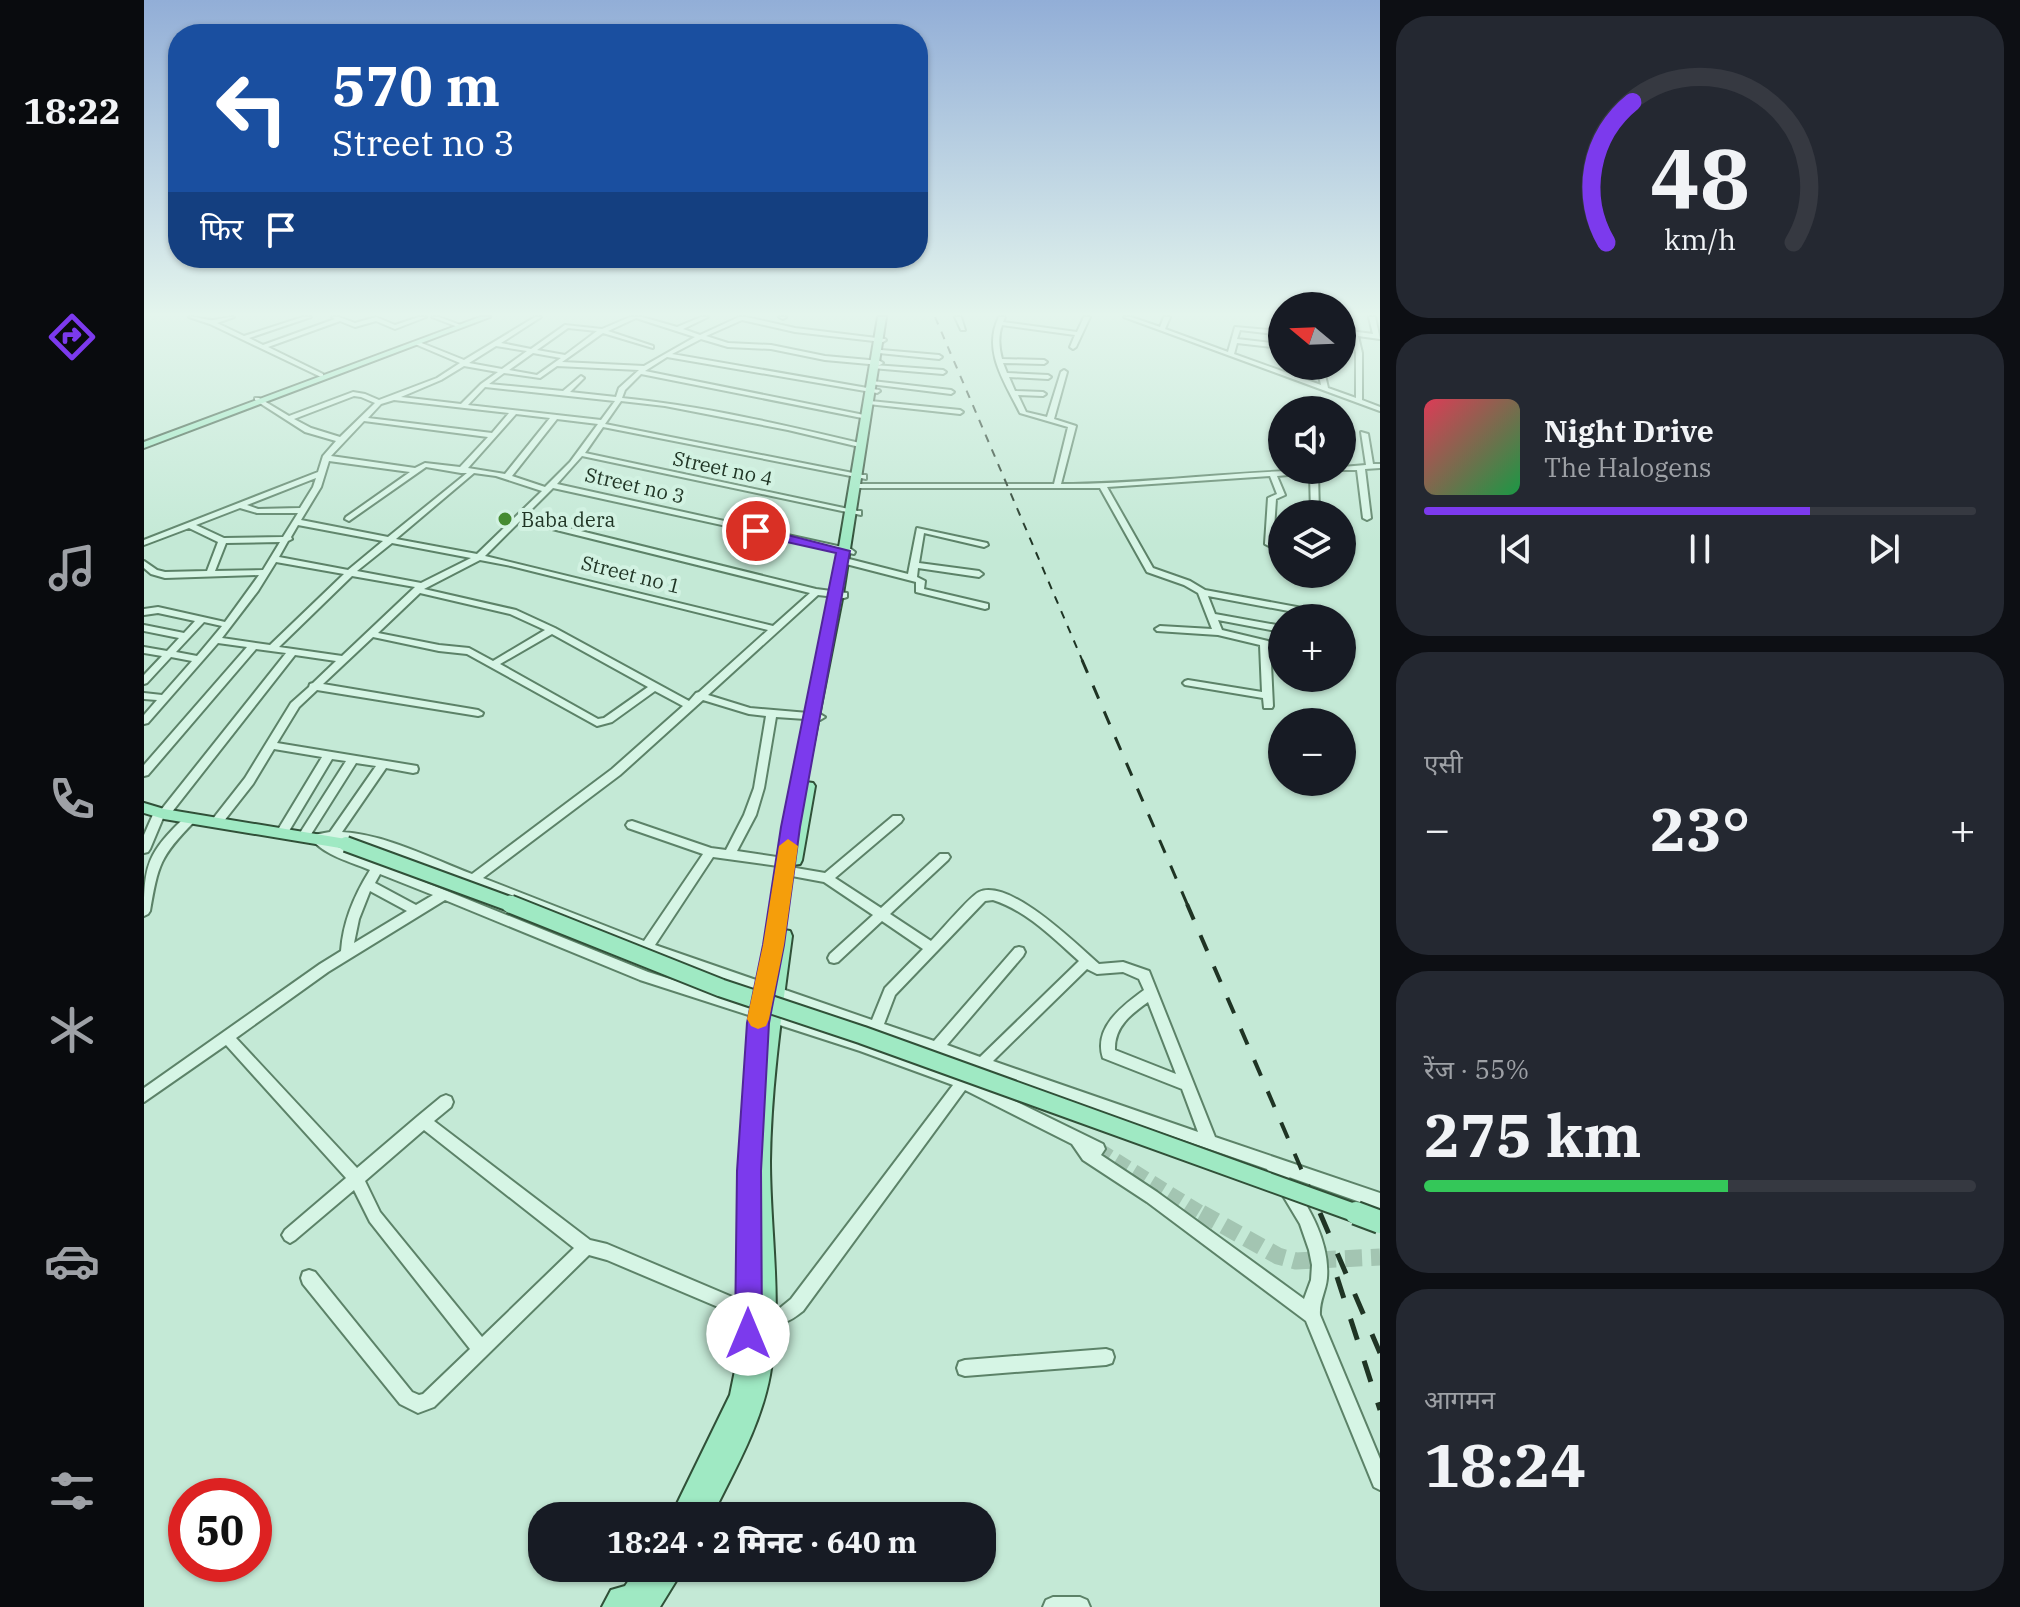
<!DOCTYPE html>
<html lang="hi">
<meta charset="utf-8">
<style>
body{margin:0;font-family:"IBM Plex Serif","Noto Sans Devanagari",serif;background:#242831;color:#f1f3f6;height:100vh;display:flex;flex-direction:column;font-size:30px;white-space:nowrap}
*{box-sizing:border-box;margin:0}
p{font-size:26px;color:#9ea1a6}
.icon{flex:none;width:44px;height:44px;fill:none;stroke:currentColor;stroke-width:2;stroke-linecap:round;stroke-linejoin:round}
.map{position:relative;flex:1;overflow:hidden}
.details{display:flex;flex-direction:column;gap:16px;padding:16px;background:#0d0f14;width:640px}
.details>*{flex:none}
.top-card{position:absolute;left:24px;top:24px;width:760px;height:244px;border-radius:32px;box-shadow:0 2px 6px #0004;background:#1a4fa0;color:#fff;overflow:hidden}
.needle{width:52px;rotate:289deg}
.buttons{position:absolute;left:1124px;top:292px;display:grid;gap:16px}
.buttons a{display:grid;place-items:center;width:88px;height:88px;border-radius:50%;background:#171b24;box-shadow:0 2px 6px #0004;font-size:40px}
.speed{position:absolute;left:24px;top:1478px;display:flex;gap:16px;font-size:40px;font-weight:700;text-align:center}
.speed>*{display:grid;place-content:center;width:104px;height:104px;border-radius:50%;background:#171b24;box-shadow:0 2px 6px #0004;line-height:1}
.speed .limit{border:12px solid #d22;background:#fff;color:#111}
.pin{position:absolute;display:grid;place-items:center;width:68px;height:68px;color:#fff;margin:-34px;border:4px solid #fff;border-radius:50%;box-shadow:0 2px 8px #0007}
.me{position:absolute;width:88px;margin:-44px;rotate:0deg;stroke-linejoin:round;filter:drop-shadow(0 0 6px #0008)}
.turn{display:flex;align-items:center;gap:28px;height:168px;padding:0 32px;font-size:36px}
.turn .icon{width:104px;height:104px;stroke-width:2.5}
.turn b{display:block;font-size:56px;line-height:68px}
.then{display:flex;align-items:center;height:76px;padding:0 32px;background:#0003;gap:16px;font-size:30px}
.big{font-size:60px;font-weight:800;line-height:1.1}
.details .tile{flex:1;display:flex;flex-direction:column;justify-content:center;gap:12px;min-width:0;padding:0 28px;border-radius:32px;background:#242831}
.details .dial{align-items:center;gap:0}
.dial svg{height:208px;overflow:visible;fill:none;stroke:#363941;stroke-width:7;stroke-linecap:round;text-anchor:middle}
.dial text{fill:#f1f3f6;stroke:none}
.song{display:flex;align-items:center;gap:24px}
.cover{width:96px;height:96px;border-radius:12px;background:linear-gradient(135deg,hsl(350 70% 55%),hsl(140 70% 35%))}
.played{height:8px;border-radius:4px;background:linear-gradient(90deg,#7c3aed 70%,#363941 70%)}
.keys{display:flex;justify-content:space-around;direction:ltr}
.heat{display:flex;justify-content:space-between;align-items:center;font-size:44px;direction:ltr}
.charge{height:12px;border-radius:6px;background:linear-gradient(90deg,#34c759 55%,#363941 0)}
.trip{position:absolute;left:384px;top:1502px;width:468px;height:80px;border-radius:32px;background:#171b24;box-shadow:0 2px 6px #0004;font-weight:800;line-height:80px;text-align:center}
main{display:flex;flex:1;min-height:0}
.tabs{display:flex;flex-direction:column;width:144px;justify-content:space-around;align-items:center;background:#090b0e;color:#9ea1a6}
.tabs .icon{width:56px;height:56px}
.tabs .on{color:#7c3aed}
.tabs b{font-size:36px;color:#f1f3f6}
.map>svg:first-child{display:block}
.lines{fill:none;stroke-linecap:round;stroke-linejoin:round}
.minor-tunnel-far1{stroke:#a3c5b2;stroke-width:14;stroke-dasharray:14 7;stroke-linecap:butt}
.minor-tunnel{stroke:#a3c5b2;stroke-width:17;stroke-dasharray:17 9;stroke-linecap:butt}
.minor-casing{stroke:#5c8268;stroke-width:4}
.major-casing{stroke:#305038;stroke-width:4}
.minor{fill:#d6f5e5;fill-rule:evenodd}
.major{fill:#9fe9c3;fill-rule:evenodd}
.rail-far3{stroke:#1f3424;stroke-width:2;stroke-dasharray:8 8;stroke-linecap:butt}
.rail-far2{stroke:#1f3424;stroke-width:3;stroke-dasharray:14 14;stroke-linecap:butt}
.rail-far1{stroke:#1f3424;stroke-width:4;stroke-dasharray:17 17;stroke-linecap:butt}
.rail{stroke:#1f3424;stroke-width:5;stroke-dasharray:22 22;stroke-linecap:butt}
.major-bridge-far2-casing{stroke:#305038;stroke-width:18;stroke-linecap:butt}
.major-bridge-far1-casing{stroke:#305038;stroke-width:21;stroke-linecap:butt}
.major-bridge-casing{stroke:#305038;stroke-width:26;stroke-linecap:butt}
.major-bridge-far2{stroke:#9fe9c3;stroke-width:14}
.major-bridge-far1{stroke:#9fe9c3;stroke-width:17}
.major-bridge{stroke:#9fe9c3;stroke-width:22}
.route{fill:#7c3aed;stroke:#51269a;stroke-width:2}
.slow{fill:#f59e0b}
.poi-dot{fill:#458b32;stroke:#d2f2e2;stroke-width:3}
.labels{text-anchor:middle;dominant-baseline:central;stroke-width:8;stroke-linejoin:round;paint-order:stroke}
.far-street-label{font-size:20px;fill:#1f3424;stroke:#d2f2e2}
.far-poi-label{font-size:20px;fill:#1f3424;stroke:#d2f2e2;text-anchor:start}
</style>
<main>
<nav class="tabs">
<b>18:22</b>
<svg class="icon on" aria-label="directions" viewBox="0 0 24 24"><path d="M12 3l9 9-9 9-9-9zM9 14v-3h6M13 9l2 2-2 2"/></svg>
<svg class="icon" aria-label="music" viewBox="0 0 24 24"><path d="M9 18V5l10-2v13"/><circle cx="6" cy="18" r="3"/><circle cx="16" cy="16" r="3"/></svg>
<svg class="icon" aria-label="phone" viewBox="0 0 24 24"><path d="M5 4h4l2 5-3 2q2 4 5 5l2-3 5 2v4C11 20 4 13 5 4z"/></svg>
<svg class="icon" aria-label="climate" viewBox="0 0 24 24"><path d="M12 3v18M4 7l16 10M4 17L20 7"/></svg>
<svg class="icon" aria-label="car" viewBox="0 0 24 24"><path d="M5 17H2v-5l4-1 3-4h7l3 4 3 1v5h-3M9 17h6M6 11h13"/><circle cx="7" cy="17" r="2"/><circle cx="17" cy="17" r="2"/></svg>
<svg class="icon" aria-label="filters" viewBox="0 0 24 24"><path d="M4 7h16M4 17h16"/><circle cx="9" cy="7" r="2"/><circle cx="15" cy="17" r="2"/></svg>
</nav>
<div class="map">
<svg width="1236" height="1607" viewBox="0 0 1236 1607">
<rect width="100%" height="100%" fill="#c4e9d6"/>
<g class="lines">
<path class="minor-tunnel-far1" d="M954,1149L1061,1215"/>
<path class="minor-tunnel" d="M1057,1213L1134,1256L1152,1261L1236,1257"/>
<g class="minor-casing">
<g id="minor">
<path d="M45,317C54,316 62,321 70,320C77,319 82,317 90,317L73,323L100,336L159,317H167L105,338L119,345L191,319L188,317H195L211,323L232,317L251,325L275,317H282L251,329L232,321L211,327L196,321L124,347L179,374V376L177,377L66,324Z"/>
<path d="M288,317H295L319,326L314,327Z"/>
<path d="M391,317H397L357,343L387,349L421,325L458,329L486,317H498L533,327L557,317H564L539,329L556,335L595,317H602L651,328L741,339L742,340L739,342L651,332L598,320L562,336L584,343L627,345L681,356L736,361L739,363L736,365L681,360L627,349L584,347L557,339L528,354L735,390L736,391L733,393L523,357L501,371L725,416L726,417L723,419L497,374L481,390L478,398C560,406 640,425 720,444V448L644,430L521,406L477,401L461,424L719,475H722V479L459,427L441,453L714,511H717V515L438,456L413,484L707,549L711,552L710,554L409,488L380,517L672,589L703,593V597L700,598L674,595L564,695L606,708L676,714L681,717L676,720L632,717L620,788L612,815L593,851L646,859L650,860L652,863L650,866L646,867L681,873L749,816H757L759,819L757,822L691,878L737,908L796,854H804L806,857L804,860L746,914L787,941C796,932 826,896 835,892C866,878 933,945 955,964L979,962L1005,971L1071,1137L1236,1193V1209L1145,1177C1164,1206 1186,1241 1183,1278C1182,1291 1175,1301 1176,1315L1236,1459V1490L1230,1487L1162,1321L1003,1202L939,1160L928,1144L821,1090L659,1311C644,1323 638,1324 619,1326L463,1260L445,1255L290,1407L274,1413L256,1404L159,1284L157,1278L159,1272L165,1270L171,1272L268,1392L275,1395L279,1394L326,1349L226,1222L210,1190L151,1240L146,1243L141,1240L138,1235L141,1230L202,1178L82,1045L0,1102V1088L176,964L197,951C199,921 211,894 226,870C207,862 179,855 167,838L169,835L186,832L232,766L212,763L164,839H156L154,836L156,833L202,761L188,759L142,836H134L132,833L178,757L130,749L109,784L76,826H68L66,823L68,820L101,778L147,703L165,687L166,684L169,683L192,661L151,655L24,817L19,818L6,849L4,852L0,853V835L11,810H17L142,653L112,649L4,775L0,776V765L103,647L74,643L4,723L0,724V715L13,700L0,699V693L18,695L48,661L27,657L3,683L0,684V675L18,656L0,653V647L23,651L35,638L0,631V625L40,633L51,621L14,613L0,615V609L14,607L81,622L115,575L21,578L7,574L0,568V561L13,570L21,572L63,571L74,542L45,528L0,545V540L174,472L179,456L192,441L161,432L111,400V398H115L145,416L209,392L221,394L235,400L293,378L316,363L271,344V342H275L320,360ZM492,318L551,337L500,366L418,362L459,333L509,348V346L464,331ZM424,328L453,331L421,355L393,350ZM352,346L383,351L358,369L325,363ZM389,353L417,358L393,375L365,370ZM320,366L354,372L337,384L317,404L257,397L297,380ZM413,366L495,370L475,388L472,397L426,392L440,378L437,376L419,391L345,384L360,373L396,378ZM341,387L471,401L457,420L324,405ZM210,396L217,397L231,403L196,437L167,428L150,419ZM250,400L365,413L348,433L224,418L237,404ZM372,414L406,418L361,474L324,468ZM413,419L454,424L426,462L401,487L368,476ZM220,421L344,437L316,467L281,463L271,468L187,456ZM185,461L266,472L202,517L201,519L205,521L282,467L317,473H323L244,537L157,520L177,487ZM330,473L352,476L398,491L333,554L252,539ZM172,478L169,487L156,508L114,509L103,505ZM96,508L113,513H154L139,537L80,538L52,525ZM376,521L666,593L629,626L341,556ZM154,525L239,541L204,570L135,557L144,541L148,539L147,537ZM136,542L119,570L71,571L82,543ZM248,543L327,558L277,583L213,571ZM336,560L367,566L624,630L555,692L552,693L545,701L411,628L372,610L280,589ZM132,562L200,574L126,645L78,638L114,591ZM208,576L271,587L198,656L135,647ZM276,593L366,614L401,630L349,661L325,648L295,645L234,633ZM60,622L78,626L53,656L32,652ZM408,634L504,687L460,718L454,719L356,664ZM229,637L295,651L323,654L453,726L468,722L511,691L539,706L468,769L328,874C286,858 243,835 198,832L242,768L269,773L273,772L274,769L273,766L133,743L155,707L173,690L334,716L338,715L339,713L334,710L179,684ZM559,700L605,714L622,716L610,788L600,815L582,850L567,848L488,821L484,822L482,825L484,828L559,854L500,941L339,878L476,775ZM184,840L212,842L246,851L519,959L826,1066L817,1075L716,1039L504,972L241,866L239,863L232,862L194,847ZM569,857L641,867L637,868L635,871L637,874L680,882L729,915L686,954L684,958L686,962L690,963L694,962L738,921L779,949L741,988L728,1020L511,945ZM236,874L289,895L272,905L231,883ZM226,891L263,911L210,943L215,919ZM301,900L496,980L716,1051L809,1085L647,1299L636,1308L619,1310L463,1244L446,1240L290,1121L307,1107L309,1102L307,1097L302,1095L297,1097L274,1116L213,1168L92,1038L184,972ZM849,900C883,911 909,938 935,961L836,1057L803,1045L879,956L881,952L879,948L875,947L871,948L790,1041L740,1024L751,995L841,901ZM943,969L953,974L979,972L995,979L1000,990C978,1006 949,1028 959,1058L1038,1089L1054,1132L849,1061ZM1004,1002L1032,1074L971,1050C970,1027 987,1014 1004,1002ZM840,1071L1123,1169L1156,1224L1165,1250L1168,1265L1167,1280L1160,1299L1013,1192L957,1155L961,1149L959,1144L830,1081ZM280,1130L430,1248L338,1337L236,1212L221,1181Z"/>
<path d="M635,317H642L639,319Z"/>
<path d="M811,317H817L821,330H817Z"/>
<path d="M855,317H861L859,322L933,332L940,317H946L932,347L929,349L926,347L931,335L858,325C854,336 855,348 858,359L900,360L903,362L900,364L859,363L863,373L904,375L907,377L904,379L865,377L871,391L899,392L902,394L899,396L874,395L882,412L903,417L917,372L920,370L923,372L910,419L932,426L917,484C1007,484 1097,470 1187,470L1183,472L1174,473L1175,514H1167L1166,473L1133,476L1141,495L1132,499L1129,544L1125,546L1121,544L1124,498L1133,494L1126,476L963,487L1009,568L1046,581L1061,590L1169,610V614L1166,615L1064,596L1071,614L1138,626V632L1074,620L1078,630L1124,641L1126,643L1129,706L1128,708H1120L1119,698L1041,685L1039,683L1041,681L1044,680L1118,692L1116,645L1074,635L1013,631L1011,629L1016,626L1068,629L1054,593L1040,585L1003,572L956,488H707V484H910L924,427L876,413C861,382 838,351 855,317Z"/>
<path d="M980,317H987L1016,327L1020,317H1026L1021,329L1084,352L1091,327L1138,331V335L1096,330L1093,339L1138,344V348L1093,343L1090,354L1177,385L1173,366H1179L1184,388L1212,398V353L1208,335L1198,334V330L1229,334L1225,317H1231L1236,339L1214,336L1218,353V400L1236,407V411Z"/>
<path d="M737,350L795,355L798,357L795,359L735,353V351Z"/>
<path d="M730,365L799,370L802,372L799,374L728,368L727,367Z"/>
<path d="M728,381L807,390L810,392L807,394L726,384V382Z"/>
<path d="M726,401L816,410L819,412L816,414L724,404V402Z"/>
<path d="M1158,407H1162L1163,410H1157Z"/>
<path d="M1217,432L1224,434L1229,464H1236V468L1221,469L1227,518L1223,520L1219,518L1213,470H1195H1198V467L1222,465Z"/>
<path d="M773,528L843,543L844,545L840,547L780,533L775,563L835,571L839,574L835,577L774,568L773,577L781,581L780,589L844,604V608L841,609L772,592V582L702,564L701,562L705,559L764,574Z"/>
<path d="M46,815L50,816L52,819L50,822C16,856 14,865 6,911L4,914L0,916C0,863 4,853 42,816Z"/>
<path d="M962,1349L968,1351L970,1357L968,1363L962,1365L821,1376L815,1374L813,1368L815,1362L821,1360Z"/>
<path d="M909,1597H936L943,1600L946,1607H899L902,1600Z"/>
</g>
</g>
<g class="major-casing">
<g id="major">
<path d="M336,317H346L0,448V442Z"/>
<path d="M734,317H742L699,594L662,782L669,783L671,786L658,860L656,864L648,865L640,930L646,931L648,936C638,1011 627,1086 626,1161C626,1232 639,1305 626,1375C617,1425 590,1471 568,1516H527L586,1395L593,1361L596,1171L606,1023L622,945L639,827L687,594Z"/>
<path d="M0,803L20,809L202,839L207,840L209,844L207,848L202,849L20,819L0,813Z"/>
<path d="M493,1568H540L516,1607H458L467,1590L481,1586Z"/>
</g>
</g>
<use href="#minor" class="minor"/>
<use href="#major" class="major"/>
<path class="rail-far3" d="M791,317L939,662"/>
<path class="rail-far2" d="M938,660L1044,906"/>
<path class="rail-far1" d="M1043,904L1177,1215"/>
<g class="rail">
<path d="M1176,1213L1236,1353"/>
<path d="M1193,1277L1236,1410"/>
</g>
<g class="major-bridge-far2-casing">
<path id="major-bridge-far2" d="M202,844L371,906"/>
</g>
<g class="major-bridge-far1-casing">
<path id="major-bridge-far1" d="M366,904L577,988L718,1035L1217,1215"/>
</g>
<g class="major-bridge-casing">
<path id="major-bridge" d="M1212,1213L1236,1222"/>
</g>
<use href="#major-bridge-far2" class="major-bridge-far2"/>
<use href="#major-bridge-far1" class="major-bridge-far1"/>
<use href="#major-bridge" class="major-bridge"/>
</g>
<linearGradient id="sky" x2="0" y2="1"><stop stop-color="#92aed7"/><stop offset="0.58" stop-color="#e4f5ed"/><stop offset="1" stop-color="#e4f5ed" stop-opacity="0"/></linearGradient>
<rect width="1236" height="542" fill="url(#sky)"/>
<path class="route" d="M612,527L706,551L656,827L640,945L625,1023L617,1171L618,1334L614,1343L604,1347L595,1343L591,1334L593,1171L603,1023L619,945L637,827L692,553L607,534L605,531Z"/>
<path class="slow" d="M644,839L654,846L640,945L625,1019L622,1026L614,1029L607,1026L603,1019L619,945L635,846Z"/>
<circle class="poi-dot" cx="361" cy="519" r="8"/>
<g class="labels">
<g class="far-street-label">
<text transform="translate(579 468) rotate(12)">Street no 4</text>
<text transform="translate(491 485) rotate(13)">Street no 3</text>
<text transform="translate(487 574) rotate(14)">Street no 1</text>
</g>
<g class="far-poi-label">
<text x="377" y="519">Baba dera</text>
</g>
</g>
</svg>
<div class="buttons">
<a><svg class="needle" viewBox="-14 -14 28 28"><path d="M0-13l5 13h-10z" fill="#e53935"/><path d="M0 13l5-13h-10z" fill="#9ea1a6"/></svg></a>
<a><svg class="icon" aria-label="sound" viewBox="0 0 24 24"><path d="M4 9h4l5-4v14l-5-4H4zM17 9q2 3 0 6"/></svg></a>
<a><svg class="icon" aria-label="layers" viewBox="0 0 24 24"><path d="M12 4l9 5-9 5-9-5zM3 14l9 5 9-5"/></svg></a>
<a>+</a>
<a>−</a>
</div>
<div class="speed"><div class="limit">50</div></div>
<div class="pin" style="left:612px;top:531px;background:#d93025"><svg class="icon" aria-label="arrive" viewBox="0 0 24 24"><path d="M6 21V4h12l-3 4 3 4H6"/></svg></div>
<svg class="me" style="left:604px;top:1334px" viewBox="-20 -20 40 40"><circle r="19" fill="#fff"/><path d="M0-13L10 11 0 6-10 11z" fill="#7c3aed"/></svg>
<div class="trip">18:24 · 2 मिनट · 640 m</div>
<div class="top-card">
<div class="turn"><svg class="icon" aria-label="left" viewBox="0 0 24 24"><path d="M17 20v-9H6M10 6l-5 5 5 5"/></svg><div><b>570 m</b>Street no 3</div></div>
<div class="then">फिर<svg class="icon" aria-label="arrive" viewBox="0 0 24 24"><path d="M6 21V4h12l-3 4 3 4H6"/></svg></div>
</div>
</div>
<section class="details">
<div class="tile dial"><svg viewBox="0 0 100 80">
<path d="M14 69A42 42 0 1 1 86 69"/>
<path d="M14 69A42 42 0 0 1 24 15" stroke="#7c3aed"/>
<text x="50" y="56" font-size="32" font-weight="700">48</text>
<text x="50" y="72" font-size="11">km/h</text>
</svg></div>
<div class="tile">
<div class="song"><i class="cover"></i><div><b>Night Drive</b><p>The Halogens</p></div></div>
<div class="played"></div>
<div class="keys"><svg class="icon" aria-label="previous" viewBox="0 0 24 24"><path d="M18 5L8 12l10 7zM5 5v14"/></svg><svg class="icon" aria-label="pause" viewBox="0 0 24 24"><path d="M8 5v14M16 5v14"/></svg><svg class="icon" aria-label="next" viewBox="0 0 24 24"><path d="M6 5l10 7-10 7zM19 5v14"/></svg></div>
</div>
<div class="tile"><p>एसी</p>
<div class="heat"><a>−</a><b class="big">23°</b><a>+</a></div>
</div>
<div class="tile"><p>रेंज · 55%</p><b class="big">275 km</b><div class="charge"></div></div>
<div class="tile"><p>आगमन</p><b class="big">18:24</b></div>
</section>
</main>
